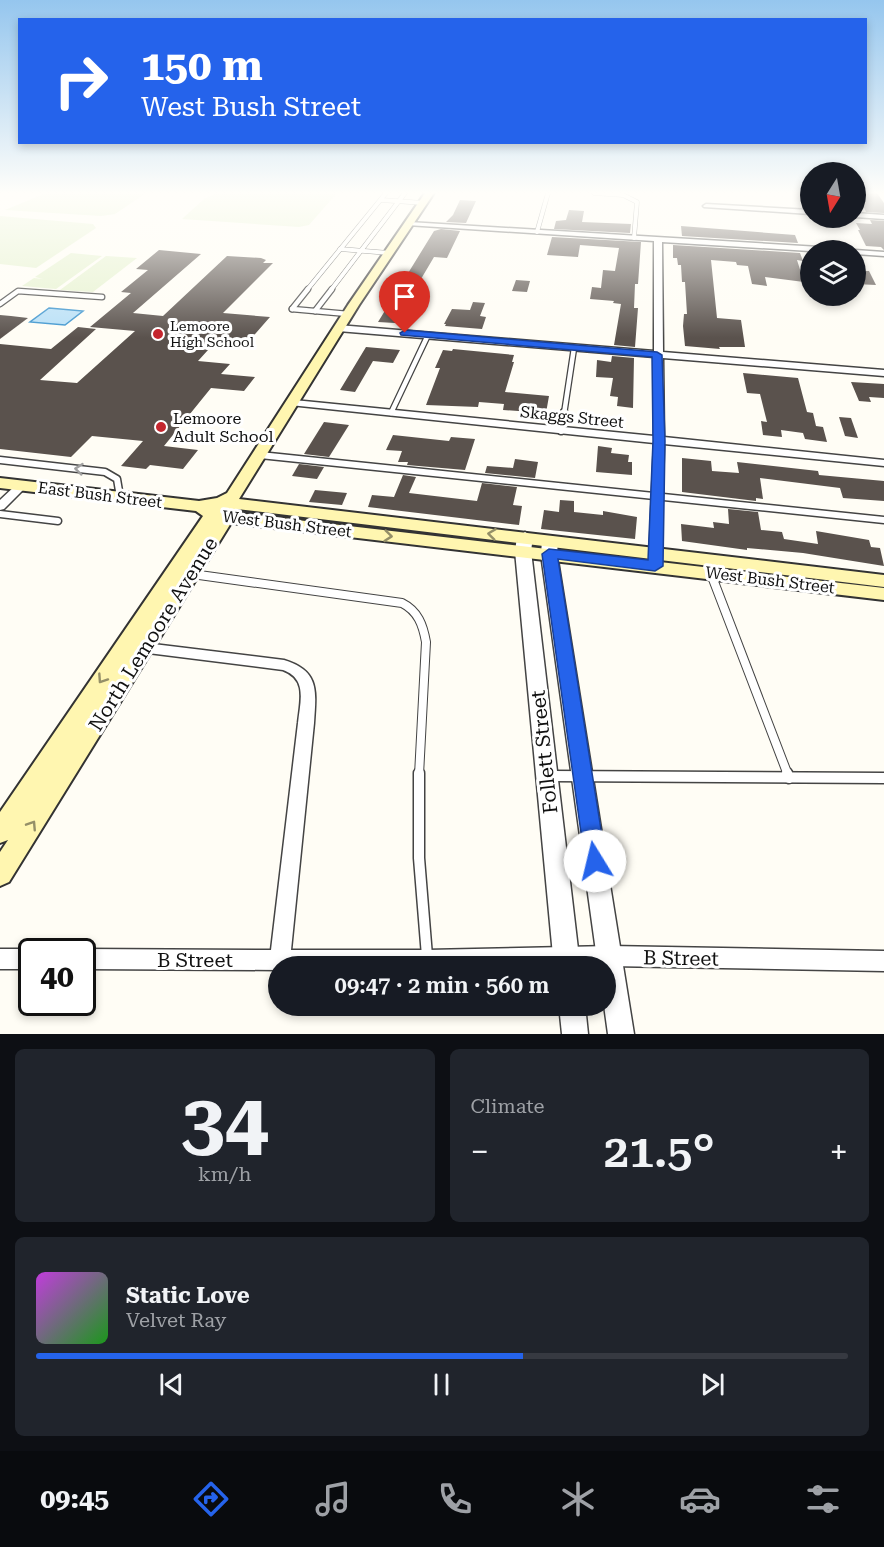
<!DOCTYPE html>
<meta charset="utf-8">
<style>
body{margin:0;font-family:"Roboto Serif",serif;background:#20242c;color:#f1f3f6;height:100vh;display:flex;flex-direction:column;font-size:22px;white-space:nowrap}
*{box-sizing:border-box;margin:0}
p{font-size:20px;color:#9ea1a6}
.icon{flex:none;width:33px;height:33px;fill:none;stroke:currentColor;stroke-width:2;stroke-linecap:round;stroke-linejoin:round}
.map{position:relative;height:1034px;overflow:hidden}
.side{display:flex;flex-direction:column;gap:15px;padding:15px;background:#0d0f14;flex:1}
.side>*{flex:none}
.banner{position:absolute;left:18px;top:18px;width:849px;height:126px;border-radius:0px;box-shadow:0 3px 9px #0003;background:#2563eb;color:#fff;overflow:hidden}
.needle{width:39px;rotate:191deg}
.fabs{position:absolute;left:800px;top:162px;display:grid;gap:12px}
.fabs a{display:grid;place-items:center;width:66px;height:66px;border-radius:50%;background:#171b24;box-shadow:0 3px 9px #0003;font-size:30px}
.speed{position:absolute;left:18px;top:938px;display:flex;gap:12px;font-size:30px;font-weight:700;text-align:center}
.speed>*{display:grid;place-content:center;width:78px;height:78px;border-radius:50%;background:#171b24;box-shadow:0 3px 9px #0003;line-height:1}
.speed .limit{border:3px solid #111;border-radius:9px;background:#fff;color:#111}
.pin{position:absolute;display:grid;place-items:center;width:51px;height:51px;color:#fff;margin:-62px -26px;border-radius:50% 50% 50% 0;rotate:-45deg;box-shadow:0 0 6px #0007}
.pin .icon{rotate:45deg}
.me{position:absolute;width:66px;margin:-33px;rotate:351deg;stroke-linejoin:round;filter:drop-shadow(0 0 4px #0008)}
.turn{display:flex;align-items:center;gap:21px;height:126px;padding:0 24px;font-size:27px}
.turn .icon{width:78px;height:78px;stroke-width:2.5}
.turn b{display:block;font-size:42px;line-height:51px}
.big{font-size:45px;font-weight:600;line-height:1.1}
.side .widget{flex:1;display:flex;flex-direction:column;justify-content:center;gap:9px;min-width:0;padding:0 21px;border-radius:9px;background:#20242c}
.side .dial{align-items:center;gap:0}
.dial b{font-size:78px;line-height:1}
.song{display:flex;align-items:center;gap:18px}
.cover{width:72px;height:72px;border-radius:9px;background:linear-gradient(135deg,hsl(290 70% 55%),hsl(120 70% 35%))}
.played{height:6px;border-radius:3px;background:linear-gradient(90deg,#2563eb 60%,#363941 60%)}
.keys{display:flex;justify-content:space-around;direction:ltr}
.heat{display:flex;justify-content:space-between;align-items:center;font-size:33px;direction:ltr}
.side .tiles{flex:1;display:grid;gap:15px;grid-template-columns:1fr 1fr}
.widget:last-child{grid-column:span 2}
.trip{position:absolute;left:268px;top:956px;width:348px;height:60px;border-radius:30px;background:#171b24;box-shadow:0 3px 9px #0003;font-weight:600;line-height:60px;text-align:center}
.tab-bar{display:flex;height:96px;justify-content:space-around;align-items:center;background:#090b0e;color:#9ea1a6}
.tab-bar .icon{width:42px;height:42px}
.tab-bar .current{color:#2563eb}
.tab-bar b{font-size:27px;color:#f1f3f6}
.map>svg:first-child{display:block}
.pitch{fill:#e6f2cf}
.water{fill:#b9e0f7;stroke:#3f96cf;stroke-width:1.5}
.building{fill:#5a524d}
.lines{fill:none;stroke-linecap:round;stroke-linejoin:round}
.service-far4-casing{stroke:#444;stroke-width:5}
.service-far3-casing{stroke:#444;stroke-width:7}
.service-far2-casing{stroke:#444;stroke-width:9}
.service-far1-casing{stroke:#444;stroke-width:10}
.service-casing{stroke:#444;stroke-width:13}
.minor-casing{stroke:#444;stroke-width:3}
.tertiary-casing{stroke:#444;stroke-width:3}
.secondary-casing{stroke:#333;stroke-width:4}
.service-far4{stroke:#fff;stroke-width:4}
.service-far3{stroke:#fff;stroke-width:4.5}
.service-far2{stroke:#fff;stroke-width:6}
.service-far1{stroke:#fff;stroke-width:8}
.service{stroke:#fff;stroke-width:10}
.minor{fill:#fff;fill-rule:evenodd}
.tertiary{fill:#fff;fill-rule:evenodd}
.secondary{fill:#fff6b0;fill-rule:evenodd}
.oneway{stroke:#a0a0a0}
.oneway2{stroke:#948f68}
.route{fill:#2563eb;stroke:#184099;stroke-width:1.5}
.poi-dot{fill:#c4262e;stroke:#fff;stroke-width:2}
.labels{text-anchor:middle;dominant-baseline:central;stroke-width:6;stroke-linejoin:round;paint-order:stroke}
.far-poi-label{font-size:14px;fill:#111;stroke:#fff;text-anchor:start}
.street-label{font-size:16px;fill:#111;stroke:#fff}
.poi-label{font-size:16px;fill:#111;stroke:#fff;text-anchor:start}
.near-street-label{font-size:20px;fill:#111;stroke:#fff}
</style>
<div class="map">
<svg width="884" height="1034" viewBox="0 0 884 1034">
<rect width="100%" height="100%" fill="#fffdf5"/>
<g class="pitch">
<path d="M46,193H146L115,214L101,216L5,210Z"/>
<path d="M217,193H337L309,225L299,227L182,219L204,199Z"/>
<path d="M0,216L93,224L96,228L36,268L0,264Z"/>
<path d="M71,253L102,256L56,289L22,286L34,278L43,279L35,277Z"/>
<path d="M106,256L137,258L93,292L60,290Z"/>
</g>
<path class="water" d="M49,308L83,311L65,325L30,322Z"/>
<g class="building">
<path d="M858,193H877L884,203V213L866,212Z"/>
<path d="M460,200L476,201L466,223L446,222L453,215Z"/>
<path d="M569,210L584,211L582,222L631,224L630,233L554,229L556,221L566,220Z"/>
<path d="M870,220L884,221V250L881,247L866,246L858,230H860L856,223L872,224Z"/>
<path d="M681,226L795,235L798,243L682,236Z"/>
<path d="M441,229L460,231L447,258L434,257L395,323L378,322L434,231Z"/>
<path d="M552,237L641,242L638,284H635L634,308H638L635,347L614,345L621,304L613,303L614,301L590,299L592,287L601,288L603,270L615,271L619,248L580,245L578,257L547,255Z"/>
<path d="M673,245L800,253L803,261L797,260L804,282L765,277L767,286L752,284L748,266L737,265L736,262L711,260L717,318L741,320L745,347H719L720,349L685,346L683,326L684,314H687L685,282H682L681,265H678L677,258H673Z"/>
<path d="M159,250L201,254L133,313L163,316L227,256L261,258L266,260L263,263H273L223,313L270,317L248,342L218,339L198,361L230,364L221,374L255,377L244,391L211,388L164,446L198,450L183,469L150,465L146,469L121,466L143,441L92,436L71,457L0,449V344L51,349L78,327L96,329L40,380L77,383L135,331L90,327L131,293L121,292L148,270L136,269Z"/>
<path d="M855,271H869L876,285L855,284Z"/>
<path d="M516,280L530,281L527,292L512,291Z"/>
<path d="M473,302L485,303L480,316L486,317L482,329L445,326L446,324H444L452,309L470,310Z"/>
<path d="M0,315L11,316L28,318L0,339Z"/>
<path d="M366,347L400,350L393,363L373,361L355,392L340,390Z"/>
<path d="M453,349L514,355L512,362H514L505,392L549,396L546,413L503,410L504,404L479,402L478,407L426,405L440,368H435L443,350L452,351Z"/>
<path d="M612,356L634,358L633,408L617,406L618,397L610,396L613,378L596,377L597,360L611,362Z"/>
<path d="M743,373L798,378L807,412L813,413L816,426L823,427L827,442L805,439L803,433L781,430L782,437L763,435L761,421L767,422L760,394L747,393Z"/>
<path d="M851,382L884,384V398L869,397L871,402L859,401Z"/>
<path d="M839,417L851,418L858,438L845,436Z"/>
<path d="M324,422L349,425L329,457L304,454Z"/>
<path d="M393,435L449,441L451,437L475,439L465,470L407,465L408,462H398L402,451L386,450Z"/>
<path d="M598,446L612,448L611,453L629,455L628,462H632V475L596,472Z"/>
<path d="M682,458L711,461L712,471L739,473L737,462L818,471L819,475L884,481V501L843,498L840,488L760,478L763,499L756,498V501L682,492Z"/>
<path d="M515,459L538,462L535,478L485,473L487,466L513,468Z"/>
<path d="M299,464L324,467L317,479L292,476Z"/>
<path d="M403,475L416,477L409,493L477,501L482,483L517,487L513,505L522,506L519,525L368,507L372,495L394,497Z"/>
<path d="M315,490L347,493L342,505L309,502Z"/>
<path d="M560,500L574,501V512L603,515V511L637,517L635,539L541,529L544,510L559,512Z"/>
<path d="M728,509L758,512L761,530L782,532L784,539L818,544L816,531L869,540L871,547L880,548L884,566L803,553L747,548V550L682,541L681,524L714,528L713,522L729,524Z"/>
</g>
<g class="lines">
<g class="service-far4-casing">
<g id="service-far4">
<path d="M594,193L623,195L637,202L634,238"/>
<path d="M381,200L424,203"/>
<path d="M537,232L548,193"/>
<path d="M340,249L389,253"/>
<path d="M307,290L386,193"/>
<path d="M331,290L405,193"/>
</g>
</g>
<g class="service-far3-casing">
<g id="service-far3">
<path d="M0,304L18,291L102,297"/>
<path d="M292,309L308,289"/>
<path d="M292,309L348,314"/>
<path d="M315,311L332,289"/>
<path d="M391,413L428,335"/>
<path d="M564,414L574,348"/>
</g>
</g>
<g class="service-far2-casing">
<g id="service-far2">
<path d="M561,431L564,412"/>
<path d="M260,455L884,520"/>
<path d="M0,460L105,472L117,479L120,497"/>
<path d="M0,514L58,521"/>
</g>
</g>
<g class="service-far1-casing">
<g id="service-far1">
<path d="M192,574L402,603C418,611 423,625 426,642L419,775"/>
<path d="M711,574L788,775"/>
</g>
</g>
<g class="service-casing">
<g id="service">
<path d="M419,773V858L427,956"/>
<path d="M787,773L789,778"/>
<path d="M552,776L884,778"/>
</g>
</g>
<g class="minor-casing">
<g id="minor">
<path d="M706,204L810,210V214L704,207L703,206Z"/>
<path d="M855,213L884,215V219L855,217Z"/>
<path d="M409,222L836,248V250L810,251L662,242L663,352L884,370V376L663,358L664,437L884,460V466L664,444L661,566L655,570L649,566L654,443L290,405L289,403L294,400L654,436V357L338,331L334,328L338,325L654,351V241L407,225L406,224Z"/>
<path d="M852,250H855L884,252V256L855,254V250Z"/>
<path d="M21,483L25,484L27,486L4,509L0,510V500L17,484Z"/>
<path d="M137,642L284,660C320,671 316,691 314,723L291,950H427L610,946L884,951V971L610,966H279V970L82,969V951H77L82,949L271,950L298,723C300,702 308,679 283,670L132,651L130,647L132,643Z"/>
<path d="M0,949H32L37,951H32V969H0Z"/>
</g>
</g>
<g class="tertiary-casing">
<g id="tertiary">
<path d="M525,532L533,537L531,551L580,966H554L515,551L517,537Z"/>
<path d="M550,536L558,541L557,554L634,1034H608L604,1005H606V966H598L541,554L542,541Z"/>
<path d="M559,1005H585L588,1034H562Z"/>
</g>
</g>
<g class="secondary-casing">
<path id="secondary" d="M425,193H434L359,305L239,499L884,575V587L237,509L236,513L884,588V600L231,523L9,882L0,886V852L8,840L0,843V812L203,516L196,511L0,488V478L199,501L217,498L227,493L348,305Z"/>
</g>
<use href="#service-far4" class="service-far4"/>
<use href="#service-far3" class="service-far3"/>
<use href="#service-far2" class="service-far2"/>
<use href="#service-far1" class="service-far1"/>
<use href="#service" class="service"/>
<use href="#minor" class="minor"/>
<use href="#tertiary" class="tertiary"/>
<use href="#secondary" class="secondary"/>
</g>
<defs><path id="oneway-chevron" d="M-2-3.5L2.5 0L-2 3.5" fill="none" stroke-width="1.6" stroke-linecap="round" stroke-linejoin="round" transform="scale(1.5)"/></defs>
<use class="oneway" href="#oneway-chevron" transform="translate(79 469) rotate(-174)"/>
<g class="oneway2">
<use href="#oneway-chevron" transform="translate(492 534) rotate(-173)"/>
<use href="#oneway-chevron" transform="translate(388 536) rotate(6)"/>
<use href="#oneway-chevron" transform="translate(102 679) rotate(124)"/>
<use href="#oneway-chevron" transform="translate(32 825) rotate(-57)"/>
</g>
<linearGradient id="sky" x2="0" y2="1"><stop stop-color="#95c6ee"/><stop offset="0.57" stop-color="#fffefa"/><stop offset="1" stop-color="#fffefa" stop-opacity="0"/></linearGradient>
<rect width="884" height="338" fill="url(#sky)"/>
<path class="route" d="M405,330L657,352L662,355L665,441L663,566L655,571L558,559L606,861L603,867L595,870L588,867L585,861L542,554L549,549L648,560L653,441L652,357L401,335L400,333Z"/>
<g class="poi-dot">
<circle cx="158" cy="334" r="6"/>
<circle cx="161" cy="427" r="6"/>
</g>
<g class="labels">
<g class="far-poi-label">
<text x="170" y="326">Lemoore<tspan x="170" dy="16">High School</tspan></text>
</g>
<g class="street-label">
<text transform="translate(572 417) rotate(6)">Skaggs Street</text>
<text transform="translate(100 495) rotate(7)">East Bush Street</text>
<text transform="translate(287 524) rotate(7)">West Bush Street</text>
<text transform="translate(770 580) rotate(7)">West Bush Street</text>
</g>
<g class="poi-label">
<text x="173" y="418">Lemoore<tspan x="173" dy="18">Adult School</tspan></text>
</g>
<g class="near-street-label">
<text transform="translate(153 634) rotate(-58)">North Lemoore Avenue</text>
<text transform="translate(544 752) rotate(-96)">Follett Street</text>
<text transform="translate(681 958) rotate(1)">B Street</text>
<text x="195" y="960">B Street</text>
</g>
</g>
</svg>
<div class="fabs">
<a><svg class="needle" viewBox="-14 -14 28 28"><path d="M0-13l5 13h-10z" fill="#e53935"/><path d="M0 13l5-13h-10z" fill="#9ea1a6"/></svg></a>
<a><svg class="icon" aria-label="layers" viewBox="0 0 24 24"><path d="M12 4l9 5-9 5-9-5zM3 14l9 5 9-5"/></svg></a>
</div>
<div class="speed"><div class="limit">40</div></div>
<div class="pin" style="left:405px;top:333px;background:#d93025"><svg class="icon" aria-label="arrive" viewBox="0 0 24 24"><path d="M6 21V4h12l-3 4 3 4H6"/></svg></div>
<svg class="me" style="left:595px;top:861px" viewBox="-20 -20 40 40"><circle r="19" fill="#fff"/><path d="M0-13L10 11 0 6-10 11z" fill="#2563eb"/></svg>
<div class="trip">09:47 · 2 min · 560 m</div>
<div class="banner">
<div class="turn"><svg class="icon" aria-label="right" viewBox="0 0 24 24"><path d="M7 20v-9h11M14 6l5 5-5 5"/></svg><div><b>150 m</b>West Bush Street</div></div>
</div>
</div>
<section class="side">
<div class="tiles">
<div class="widget dial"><b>34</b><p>km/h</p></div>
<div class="widget"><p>Climate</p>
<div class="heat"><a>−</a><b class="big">21.5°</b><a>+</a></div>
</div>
<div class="widget">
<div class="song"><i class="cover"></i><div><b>Static Love</b><p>Velvet Ray</p></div></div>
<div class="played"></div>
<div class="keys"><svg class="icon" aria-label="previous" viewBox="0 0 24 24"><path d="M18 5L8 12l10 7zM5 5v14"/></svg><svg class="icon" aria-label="pause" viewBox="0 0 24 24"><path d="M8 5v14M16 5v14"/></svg><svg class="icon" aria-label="next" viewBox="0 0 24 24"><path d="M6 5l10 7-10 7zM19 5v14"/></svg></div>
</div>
</div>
</section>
<nav class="tab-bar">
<b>09:45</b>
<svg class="icon current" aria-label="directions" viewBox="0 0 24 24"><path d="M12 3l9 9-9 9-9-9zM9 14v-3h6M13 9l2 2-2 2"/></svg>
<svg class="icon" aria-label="music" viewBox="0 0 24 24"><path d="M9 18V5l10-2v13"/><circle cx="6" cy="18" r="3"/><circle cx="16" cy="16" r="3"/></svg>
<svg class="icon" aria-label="phone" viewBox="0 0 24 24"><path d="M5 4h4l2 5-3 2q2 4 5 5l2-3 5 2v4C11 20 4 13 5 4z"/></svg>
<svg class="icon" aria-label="climate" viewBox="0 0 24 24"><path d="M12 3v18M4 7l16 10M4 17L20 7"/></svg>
<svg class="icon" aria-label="car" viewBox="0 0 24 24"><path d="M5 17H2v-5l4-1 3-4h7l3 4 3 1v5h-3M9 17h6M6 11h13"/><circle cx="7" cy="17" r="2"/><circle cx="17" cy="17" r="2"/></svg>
<svg class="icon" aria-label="filters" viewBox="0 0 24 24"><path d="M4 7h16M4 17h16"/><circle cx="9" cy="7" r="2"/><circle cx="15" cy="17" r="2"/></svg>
</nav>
